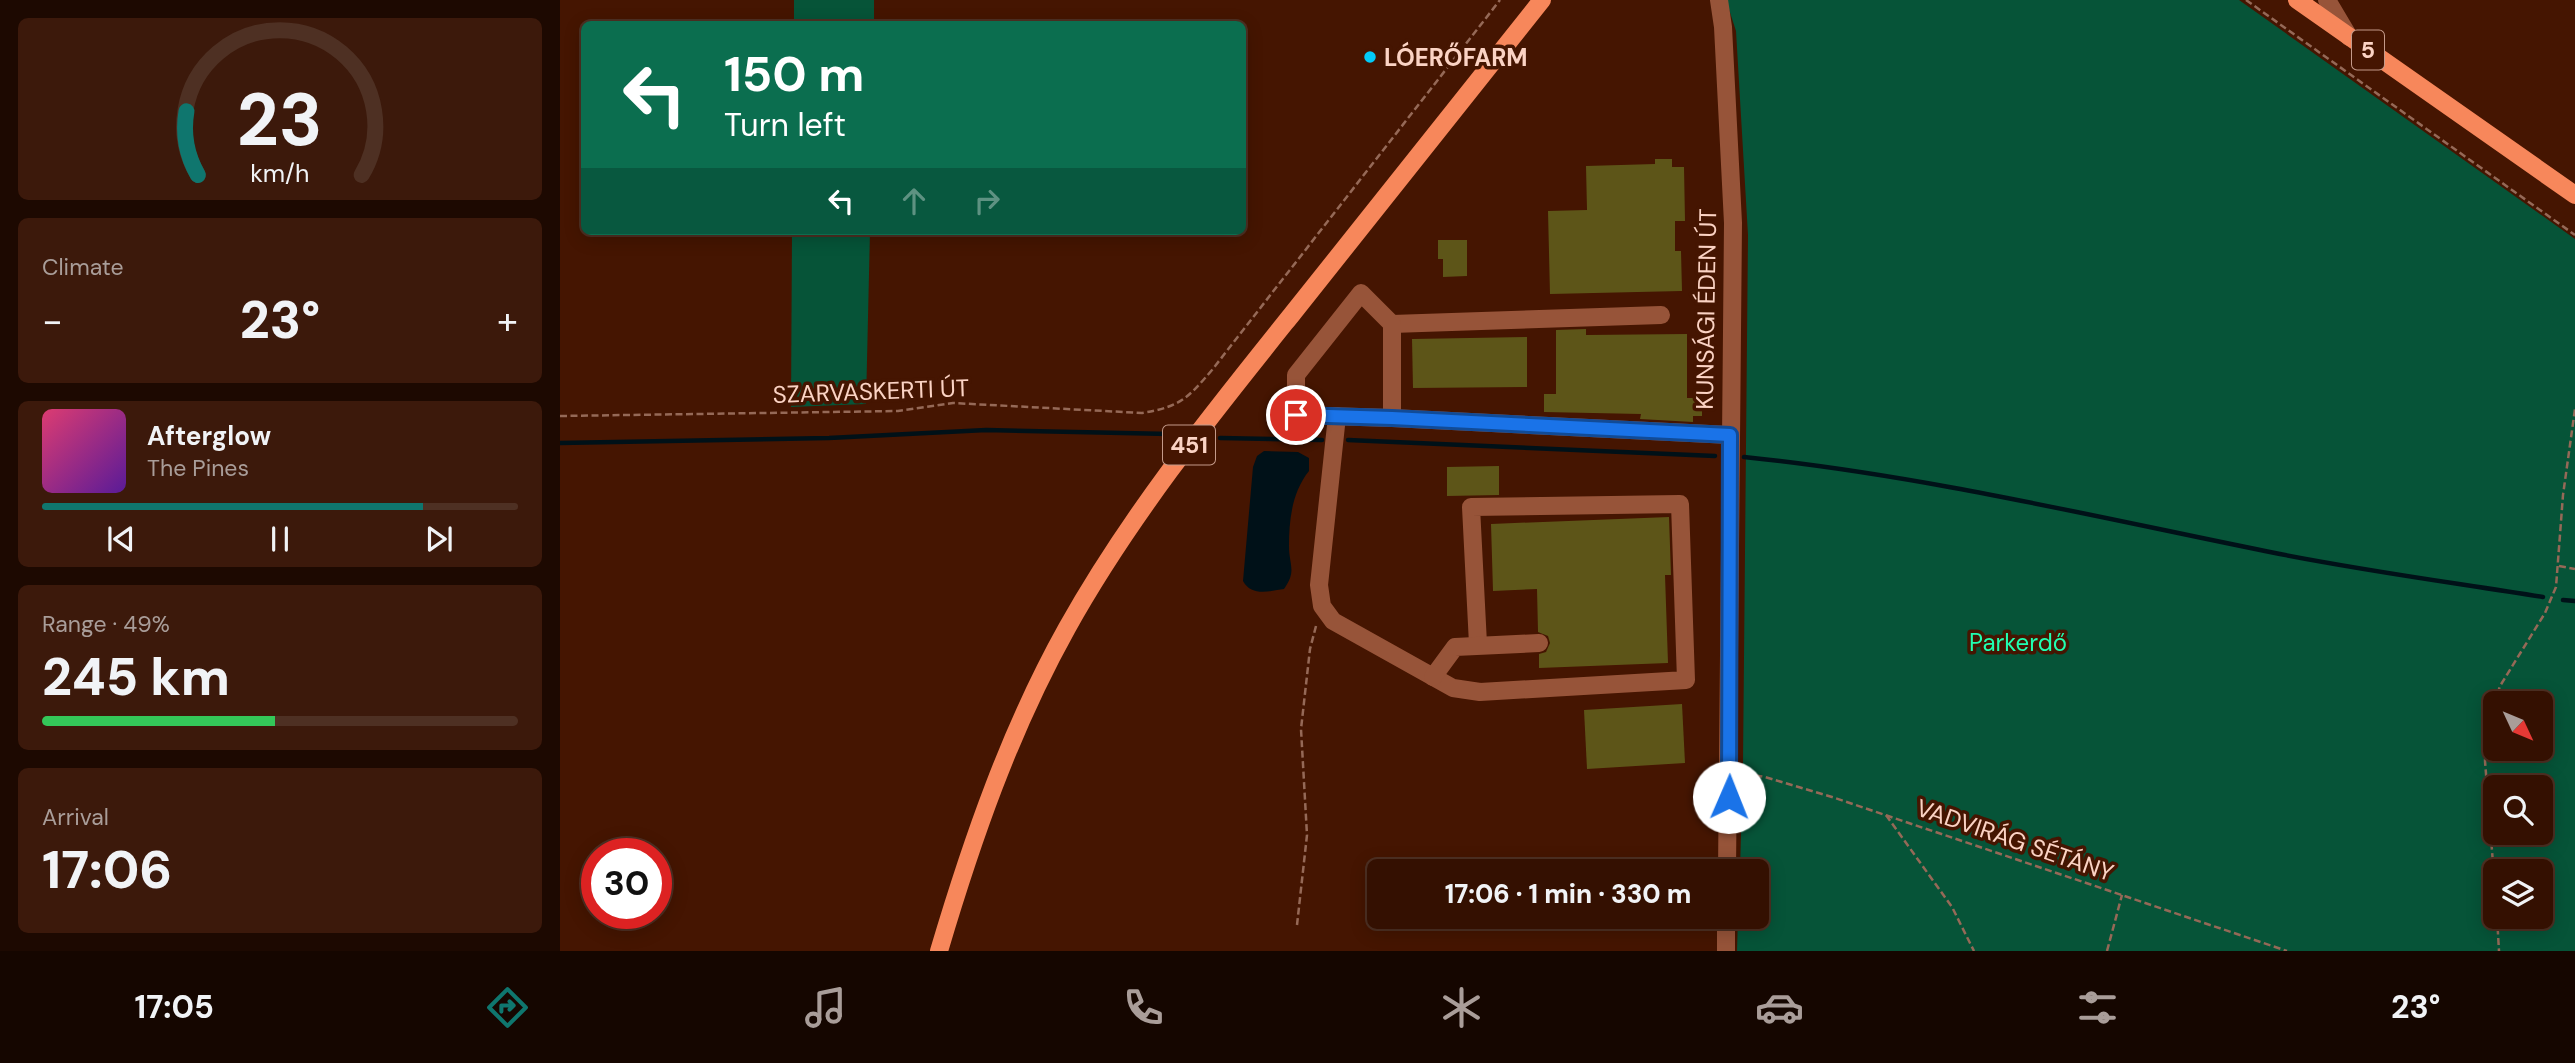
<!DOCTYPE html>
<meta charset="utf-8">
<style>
body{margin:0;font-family:"DM Sans",sans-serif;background:#3c190b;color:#f1f3f6;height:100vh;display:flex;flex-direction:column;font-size:26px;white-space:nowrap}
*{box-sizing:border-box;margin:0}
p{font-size:23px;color:#a99d99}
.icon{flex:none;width:38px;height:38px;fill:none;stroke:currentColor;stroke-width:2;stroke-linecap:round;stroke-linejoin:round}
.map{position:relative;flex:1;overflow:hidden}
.sheet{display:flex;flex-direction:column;gap:18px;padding:18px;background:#1d0901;width:560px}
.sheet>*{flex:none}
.hud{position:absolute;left:21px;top:21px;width:665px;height:214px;border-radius:10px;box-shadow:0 4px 18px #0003,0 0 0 2px #4e3023;background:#0b6e4f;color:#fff;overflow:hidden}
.needle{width:46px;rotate:134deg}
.controls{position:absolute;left:1923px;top:691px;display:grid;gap:14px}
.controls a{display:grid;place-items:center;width:70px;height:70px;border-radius:10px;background:#341001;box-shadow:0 4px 18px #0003,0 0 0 2px #4e3023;font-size:35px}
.speed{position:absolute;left:21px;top:838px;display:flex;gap:14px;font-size:35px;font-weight:700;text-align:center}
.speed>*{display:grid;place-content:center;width:91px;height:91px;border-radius:50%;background:#341001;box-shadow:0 4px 18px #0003,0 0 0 2px #4e3023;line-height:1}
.speed .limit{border:10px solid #d22;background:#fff;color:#111}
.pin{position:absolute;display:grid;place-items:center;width:60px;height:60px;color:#fff;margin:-30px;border:4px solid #fff;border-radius:50%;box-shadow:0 2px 7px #0007}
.me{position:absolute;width:77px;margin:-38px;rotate:1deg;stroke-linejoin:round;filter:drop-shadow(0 0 5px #0008)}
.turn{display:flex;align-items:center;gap:24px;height:147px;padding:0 28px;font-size:32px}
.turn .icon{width:91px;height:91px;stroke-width:2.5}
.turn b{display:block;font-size:49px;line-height:60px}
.lanes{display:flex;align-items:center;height:66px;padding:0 28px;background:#0003;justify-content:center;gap:35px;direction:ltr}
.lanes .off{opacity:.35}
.big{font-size:52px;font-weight:800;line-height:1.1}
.sheet .card{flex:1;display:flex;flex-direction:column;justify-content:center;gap:10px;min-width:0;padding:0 24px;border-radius:10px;background:#3c190b}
.sheet .dial{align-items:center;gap:0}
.dial svg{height:182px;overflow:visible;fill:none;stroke:#4e3023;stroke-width:7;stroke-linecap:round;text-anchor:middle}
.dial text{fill:#f1f3f6;stroke:none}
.song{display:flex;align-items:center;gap:21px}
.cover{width:84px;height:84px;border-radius:10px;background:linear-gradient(135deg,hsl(340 70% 55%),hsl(270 70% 35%))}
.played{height:7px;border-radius:4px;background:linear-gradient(90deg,#0f766e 80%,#4e3023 80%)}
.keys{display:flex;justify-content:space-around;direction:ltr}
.heat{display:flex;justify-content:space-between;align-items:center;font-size:38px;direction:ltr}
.charge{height:10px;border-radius:5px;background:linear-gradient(90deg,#34c759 49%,#4e3023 0)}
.trip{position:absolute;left:807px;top:859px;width:402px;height:70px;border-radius:10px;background:#341001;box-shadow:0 4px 18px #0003,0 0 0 2px #4e3023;font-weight:800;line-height:70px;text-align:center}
.dock{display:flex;height:112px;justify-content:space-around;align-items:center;background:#150600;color:#a99d99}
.dock .icon{width:49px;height:49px}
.dock .selected{color:#0f766e}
.dock b{font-size:32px;color:#f1f3f6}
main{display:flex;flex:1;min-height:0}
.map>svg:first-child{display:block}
.green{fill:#065438;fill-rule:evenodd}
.water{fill:#001118}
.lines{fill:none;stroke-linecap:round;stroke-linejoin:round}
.stream{stroke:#001118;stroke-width:4.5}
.building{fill:#5d5518}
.path{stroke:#956957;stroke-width:2.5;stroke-dasharray:7 3.5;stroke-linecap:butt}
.minor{stroke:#975439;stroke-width:18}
.major{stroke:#f7875b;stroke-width:18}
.route-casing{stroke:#114b97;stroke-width:18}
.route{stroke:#1a73e8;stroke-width:12}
.poi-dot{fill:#02cbf9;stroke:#451501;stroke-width:2.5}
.labels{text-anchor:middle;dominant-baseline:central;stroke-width:7;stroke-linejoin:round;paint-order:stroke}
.shield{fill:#451501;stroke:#c49a8a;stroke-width:2}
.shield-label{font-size:23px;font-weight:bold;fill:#fbd3c4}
.poi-label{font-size:24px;font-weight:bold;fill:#fbd3c4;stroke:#451501;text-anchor:start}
.street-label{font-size:24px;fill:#fbd3c4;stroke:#451501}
.park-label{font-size:24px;fill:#20feb1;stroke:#451501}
</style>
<main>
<section class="sheet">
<div class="card dial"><svg viewBox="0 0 100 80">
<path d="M14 69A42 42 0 1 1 86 69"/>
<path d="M14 69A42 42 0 0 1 9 41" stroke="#0f766e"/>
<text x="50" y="56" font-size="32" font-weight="700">23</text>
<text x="50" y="72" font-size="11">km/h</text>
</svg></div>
<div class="card"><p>Climate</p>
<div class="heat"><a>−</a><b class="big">23°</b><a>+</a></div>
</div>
<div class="card">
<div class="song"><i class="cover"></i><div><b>Afterglow</b><p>The Pines</p></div></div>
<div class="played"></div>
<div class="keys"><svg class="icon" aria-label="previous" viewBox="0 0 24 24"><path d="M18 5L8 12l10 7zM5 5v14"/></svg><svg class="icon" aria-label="pause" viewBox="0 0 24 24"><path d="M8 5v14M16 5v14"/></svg><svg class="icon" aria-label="next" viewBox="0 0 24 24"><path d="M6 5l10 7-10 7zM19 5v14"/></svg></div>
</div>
<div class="card"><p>Range · 49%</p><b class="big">245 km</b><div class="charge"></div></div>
<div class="card"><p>Arrival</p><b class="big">17:06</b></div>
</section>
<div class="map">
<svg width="2015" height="951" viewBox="0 0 2015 951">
<rect width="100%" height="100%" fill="#451501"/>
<g class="green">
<rect x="234" y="0" width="80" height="24"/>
<path d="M1166,0H1679L2015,239V951H1177L1178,917H1197V872L1180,871L1183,762L1188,235L1176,31ZM1936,704H1981V749H1936ZM1936,788H1981V833H1936ZM1936,872H1981V917H1936Z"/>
<path d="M232,231H310L306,404L231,407Z"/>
</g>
<path class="water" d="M704,451L738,452L749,458V471C732,492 729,520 729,546C729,565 737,571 724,589C709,591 692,597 683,581L693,467L697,456Z"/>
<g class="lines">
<g class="stream">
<path d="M660,438L762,440"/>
<path d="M788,440L1155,456"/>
<path d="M0,443L269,438L426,430L610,434"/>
<path d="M1184,457C1360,475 1532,516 1705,551C1797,570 1890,582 1983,597"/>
<path d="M2003,600L2015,601"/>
</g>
</g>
<g class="building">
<path d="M1095,159H1112V167H1124L1125,221H1115V251H1121L1122,291L990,294L988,211L1027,210L1026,166L1095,164Z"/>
<path d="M878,240H907V276L883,277V259H878Z"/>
<path d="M1026,329V335L1127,334V398H1142V416H1133V422L1080,419L1081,414L984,412V394H996V330Z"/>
<path d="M967,337V387L853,388L852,339Z"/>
<path d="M939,466V495L887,496V467Z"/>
<path d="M1109,517L1111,575H1105L1108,663L979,668V654L986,652L990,643L988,636L978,632L977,589L933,591L931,524Z"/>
<path d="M1122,704L1125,763L1027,769L1024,710Z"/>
</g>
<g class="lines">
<g class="path">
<path d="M1686,0L2015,235"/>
<path d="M0,416L338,411L393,403L582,413C620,407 628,398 652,370L940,0"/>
<path d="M1999,566L2015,569"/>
<path d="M1185,774L1205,777L1272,797L1727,951"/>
<path d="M1326,815L1392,907L1414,951"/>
<path d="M1936,902L1925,761L1928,723L1940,686L1985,613L1996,587L2003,495L2015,409"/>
<path d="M1937,917L1939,951"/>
<path d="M737,925L747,835L741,729L750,649L756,626"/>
<path d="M1547,951L1562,895"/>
</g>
<g class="minor">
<path d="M1159,0L1163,27L1173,223L1167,872"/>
<path d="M1767,0L1789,37"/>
<path d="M832,324L1101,315"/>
<path d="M777,416L759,585L762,606L773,621L893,688L920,692L1126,680L1120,504L911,507L918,644"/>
<path d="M832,418V324L801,293L736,375V415L832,418L1170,435"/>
<path d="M873,677L895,647L979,643"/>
<path d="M1166,951V917"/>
</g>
<g class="major">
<path d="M1737,0L2015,195"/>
<path d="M379,951C412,840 450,730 507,628C570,515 652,414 733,313C816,208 899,104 982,0"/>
</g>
</g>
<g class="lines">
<g class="route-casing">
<path id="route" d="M736,415L832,418L1170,435L1169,797"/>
</g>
<use href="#route" class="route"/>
</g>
<circle class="poi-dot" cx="810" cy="57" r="7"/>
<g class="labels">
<g class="shield">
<rect x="1792" y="30.5" width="32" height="39" rx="5"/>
<rect x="603" y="425.5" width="52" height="39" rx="5"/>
</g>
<g class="shield-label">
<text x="1808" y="50">5</text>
<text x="629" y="445">451</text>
</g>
<g class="poi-label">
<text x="824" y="57">LÓERŐFARM</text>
</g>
<g class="street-label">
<text transform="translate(1146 309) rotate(-89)">KUNSÁGI ÉDEN ÚT</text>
<text transform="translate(311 391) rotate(-2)">SZARVASKERTI ÚT</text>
<text transform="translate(1455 840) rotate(19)">VADVIRÁG SÉTÁNY</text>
</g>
<g class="park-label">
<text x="1458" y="642">Parkerdő</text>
</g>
</g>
</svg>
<div class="controls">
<a><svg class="needle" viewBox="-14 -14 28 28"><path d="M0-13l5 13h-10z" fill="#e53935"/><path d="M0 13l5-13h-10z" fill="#a99d99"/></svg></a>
<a><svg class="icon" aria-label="search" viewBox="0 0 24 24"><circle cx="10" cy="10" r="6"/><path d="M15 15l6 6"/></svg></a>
<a><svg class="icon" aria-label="layers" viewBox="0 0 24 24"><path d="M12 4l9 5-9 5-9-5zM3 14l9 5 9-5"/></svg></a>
</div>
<div class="speed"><div class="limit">30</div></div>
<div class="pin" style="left:736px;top:415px;background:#d93025"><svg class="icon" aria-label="arrive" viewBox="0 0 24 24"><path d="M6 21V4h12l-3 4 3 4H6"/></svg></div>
<svg class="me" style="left:1169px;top:797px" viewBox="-20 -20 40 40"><circle r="19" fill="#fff"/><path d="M0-13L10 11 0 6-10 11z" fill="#1a73e8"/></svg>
<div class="trip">17:06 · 1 min · 330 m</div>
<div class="hud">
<div class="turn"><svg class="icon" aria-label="left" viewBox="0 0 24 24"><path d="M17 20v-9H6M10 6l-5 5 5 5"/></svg><div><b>150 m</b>Turn left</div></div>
<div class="lanes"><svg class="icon" aria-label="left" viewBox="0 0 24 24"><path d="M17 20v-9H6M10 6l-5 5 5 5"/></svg><svg class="icon off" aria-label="ahead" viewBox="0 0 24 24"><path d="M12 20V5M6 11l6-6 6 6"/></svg><svg class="icon off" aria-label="right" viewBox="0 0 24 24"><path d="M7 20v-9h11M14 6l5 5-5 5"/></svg></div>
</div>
</div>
</main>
<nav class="dock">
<b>17:05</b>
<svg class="icon selected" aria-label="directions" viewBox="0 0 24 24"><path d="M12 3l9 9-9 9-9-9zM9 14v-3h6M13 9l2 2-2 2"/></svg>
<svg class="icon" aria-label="music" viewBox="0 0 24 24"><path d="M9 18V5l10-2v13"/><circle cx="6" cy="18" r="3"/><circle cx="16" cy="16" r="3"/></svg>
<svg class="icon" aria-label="phone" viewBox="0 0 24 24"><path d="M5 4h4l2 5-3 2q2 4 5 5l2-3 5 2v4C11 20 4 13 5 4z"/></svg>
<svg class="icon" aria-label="climate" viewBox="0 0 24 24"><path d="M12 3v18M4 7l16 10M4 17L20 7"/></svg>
<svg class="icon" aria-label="car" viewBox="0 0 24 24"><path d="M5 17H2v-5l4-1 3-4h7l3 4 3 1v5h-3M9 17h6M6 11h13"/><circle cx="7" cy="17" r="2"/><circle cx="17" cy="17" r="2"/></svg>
<svg class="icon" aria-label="filters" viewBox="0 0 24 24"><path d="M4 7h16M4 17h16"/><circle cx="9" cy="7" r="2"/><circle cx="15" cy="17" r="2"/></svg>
<b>23°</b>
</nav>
